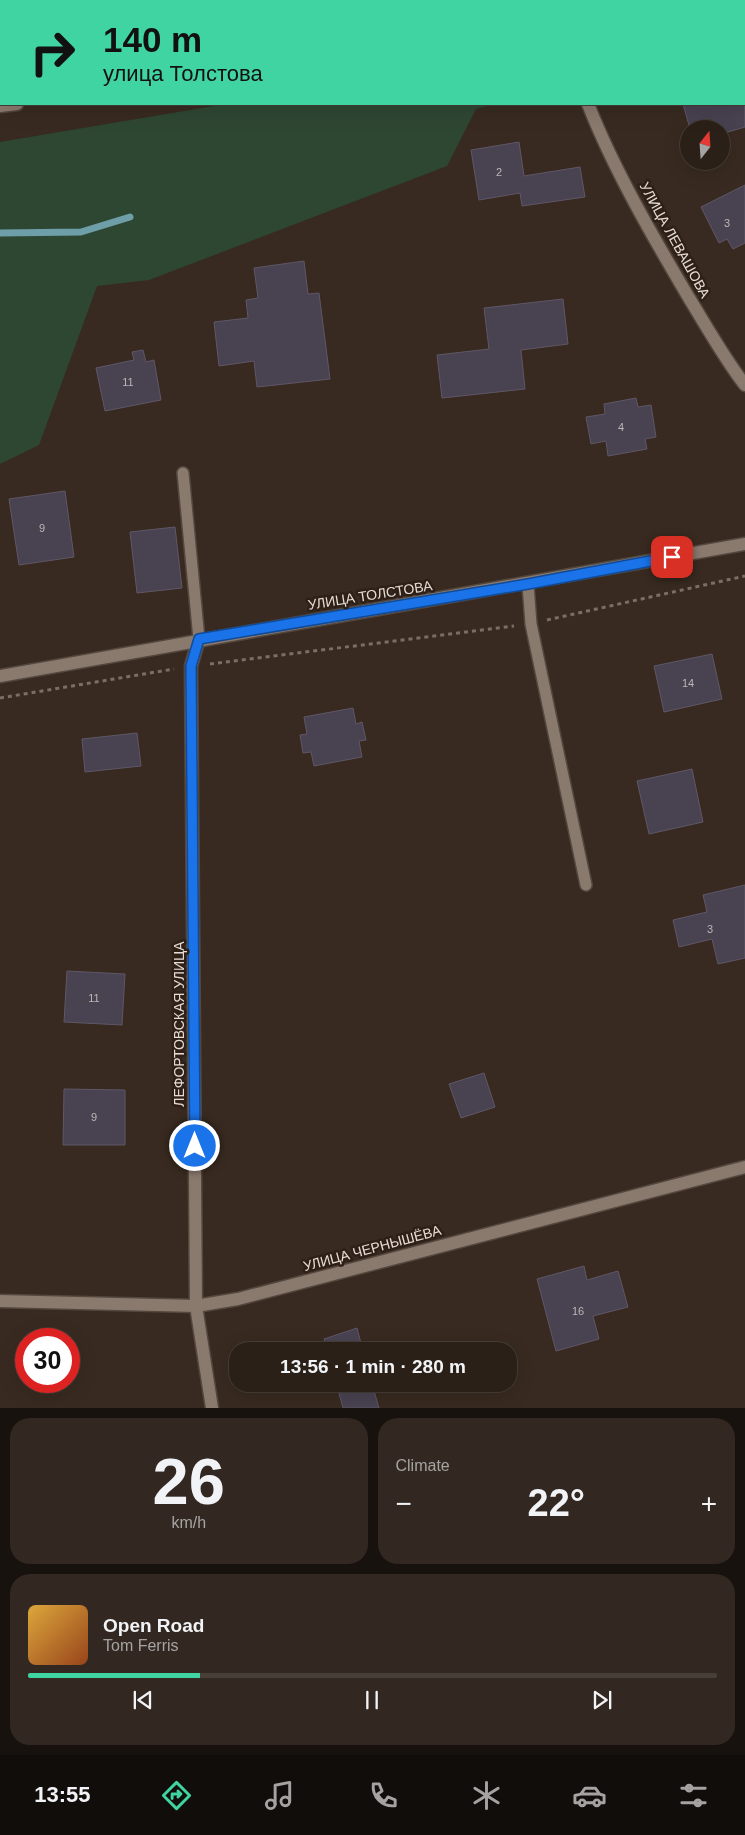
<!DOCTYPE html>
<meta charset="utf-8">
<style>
body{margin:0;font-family:Arial,sans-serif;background:#322821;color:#f1f3f6;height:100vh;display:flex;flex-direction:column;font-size:19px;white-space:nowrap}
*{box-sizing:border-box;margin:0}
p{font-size:16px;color:#a5a3a2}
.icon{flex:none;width:28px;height:28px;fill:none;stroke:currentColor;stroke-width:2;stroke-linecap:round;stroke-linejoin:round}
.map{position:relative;height:1408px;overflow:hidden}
.side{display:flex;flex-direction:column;gap:10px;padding:10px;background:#17120d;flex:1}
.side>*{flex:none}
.top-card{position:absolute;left:0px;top:0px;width:745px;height:105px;box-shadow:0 5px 20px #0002,0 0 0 1px #463e37;background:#40d4a2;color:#111;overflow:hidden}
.needle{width:32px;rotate:17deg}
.tools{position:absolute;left:680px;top:120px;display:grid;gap:10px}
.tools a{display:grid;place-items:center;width:50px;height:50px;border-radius:50%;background:#2a2018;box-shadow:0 5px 20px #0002,0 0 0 1px #463e37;font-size:25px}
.speed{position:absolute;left:15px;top:1328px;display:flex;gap:10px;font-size:25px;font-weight:700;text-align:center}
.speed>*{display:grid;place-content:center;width:65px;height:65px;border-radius:50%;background:#2a2018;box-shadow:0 5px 20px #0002,0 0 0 1px #463e37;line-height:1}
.speed .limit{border:8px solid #d22;background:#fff;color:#111}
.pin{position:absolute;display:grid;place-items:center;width:42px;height:42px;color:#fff;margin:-21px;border-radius:10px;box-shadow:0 2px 8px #0006}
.me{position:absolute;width:55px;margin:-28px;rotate:0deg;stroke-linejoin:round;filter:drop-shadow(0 0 4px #0008)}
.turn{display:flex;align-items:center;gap:18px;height:105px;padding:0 20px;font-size:22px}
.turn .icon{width:65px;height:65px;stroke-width:2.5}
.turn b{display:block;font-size:35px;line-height:42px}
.big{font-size:38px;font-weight:600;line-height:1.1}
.side .widget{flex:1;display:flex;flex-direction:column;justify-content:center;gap:8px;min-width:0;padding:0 18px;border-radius:20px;background:#322821}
.side .dial{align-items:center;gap:0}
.dial b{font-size:65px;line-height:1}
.song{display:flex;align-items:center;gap:15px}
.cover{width:60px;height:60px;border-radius:8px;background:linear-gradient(135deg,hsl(40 70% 55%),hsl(20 70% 35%))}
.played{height:5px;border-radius:2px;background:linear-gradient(90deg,#40d4a2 25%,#463e37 25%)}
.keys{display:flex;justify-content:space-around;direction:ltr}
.heat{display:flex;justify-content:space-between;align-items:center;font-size:28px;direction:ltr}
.side .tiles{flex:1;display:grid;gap:10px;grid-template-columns:1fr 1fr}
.widget:last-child{grid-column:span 2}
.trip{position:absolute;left:229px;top:1342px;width:288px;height:50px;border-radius:20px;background:#2a2018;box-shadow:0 5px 20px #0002,0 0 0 1px #463e37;font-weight:600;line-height:50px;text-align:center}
.tab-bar{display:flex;height:80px;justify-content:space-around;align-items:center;background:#110d0a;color:#a5a3a2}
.tab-bar .icon{width:35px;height:35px}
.tab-bar .selected{color:#40d4a2}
.tab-bar b{font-size:22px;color:#f1f3f6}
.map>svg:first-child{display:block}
.green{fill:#2e4733}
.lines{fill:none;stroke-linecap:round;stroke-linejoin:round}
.stream{stroke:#6e9ea8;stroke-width:7}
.building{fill:#494251;stroke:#5f5767}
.service-casing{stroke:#53473e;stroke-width:14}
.minor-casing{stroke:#53473e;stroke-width:15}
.path{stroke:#7b6e66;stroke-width:3;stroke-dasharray:4 4;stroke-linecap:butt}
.service{stroke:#8a796d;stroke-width:11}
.minor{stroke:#8a796d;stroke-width:12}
.route-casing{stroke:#114b97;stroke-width:12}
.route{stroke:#1a73e8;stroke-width:9}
.labels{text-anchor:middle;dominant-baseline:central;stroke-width:5;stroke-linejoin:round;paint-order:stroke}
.number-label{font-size:11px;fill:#bfb6b5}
.street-label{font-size:14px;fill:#e6dcd6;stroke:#2e2016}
</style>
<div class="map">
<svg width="745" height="1408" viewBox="0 0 745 1408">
<rect width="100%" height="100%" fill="#382a20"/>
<path class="green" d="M226,104H493L476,109L447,166L149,280L97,286L39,445L0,464V142Z"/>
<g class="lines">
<path class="stream" d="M0,233L81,232L130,217"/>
</g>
<g class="building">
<path d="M744,68L745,127L721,134V129H690L683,104H744Z"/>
<path d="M519,142L524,176L580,167L585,197L522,206L520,193L479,200L471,150Z"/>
<path d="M745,185V243L733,249L727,239L719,243L701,207Z"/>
<path d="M304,261L308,294L319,293L330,379L257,387L254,361L219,366L214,322L248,318L246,300L258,298L254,268Z"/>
<path d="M563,299L568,344L521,350L525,389L442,398L437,355L489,349L484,308Z"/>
<path d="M143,350L146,362L154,360L161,400L105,411L96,368L134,360L132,352Z"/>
<path d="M636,398L638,407L651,405L656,437L645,439L647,449L608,456L606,441L591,444L586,417L605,414L604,404Z"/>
<path d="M65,491L74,557L19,565L9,499Z"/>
<path d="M175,527L182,588L137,593L130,532Z"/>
<path d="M712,654L722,699L664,712L654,666Z"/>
<path d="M353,708L356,724L362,722L366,740L359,741L362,757L314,766L311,752L303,753L300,735L307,734L304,717Z"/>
<path d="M137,733L141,766L85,772L82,739Z"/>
<path d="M692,769L703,822L649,834L637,781Z"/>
<path d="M745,885V958L718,964L712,939L679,947L673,920L707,912L703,895Z"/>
<path d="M67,971L125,974L122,1025L64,1022Z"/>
<path d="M484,1073L495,1107L461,1118L449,1084Z"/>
<path d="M64,1089L125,1090V1145H63Z"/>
<path d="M584,1266L587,1280L618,1271L628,1307L593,1316L599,1339L556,1351L537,1279Z"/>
<path d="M357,1328L363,1351H310L326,1345L324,1339Z"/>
<path d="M310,1384H372L379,1408H343L337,1386L313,1392Z"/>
</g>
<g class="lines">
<g class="service-casing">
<g id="service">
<path d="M183,473L199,639"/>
<path d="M528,585L531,624L586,885"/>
</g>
</g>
<g class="minor-casing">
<g id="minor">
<path d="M201,0V1"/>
<path d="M551,0V1"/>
<path d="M665,1L672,0"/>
<path d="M588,104C614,170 653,237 689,298C707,327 724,358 745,385"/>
<path d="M0,106L17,104"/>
<path d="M199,639L191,666L196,1306L212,1408"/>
<path d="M0,676C248,630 497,590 745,544"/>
<path d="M0,1301L196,1306L238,1299L745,1167"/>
</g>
</g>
<g class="path">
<path d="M547,620L745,576"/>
<path d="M210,664L514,626"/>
<path d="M0,698L174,669"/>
</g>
<use href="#service" class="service"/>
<use href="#minor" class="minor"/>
</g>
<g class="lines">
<g class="route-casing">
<path id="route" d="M195,1146L191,666L199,639L528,584L672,557"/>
</g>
<use href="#route" class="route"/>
</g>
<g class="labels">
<g class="number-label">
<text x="499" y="172">2</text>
<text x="727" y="223">3</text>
<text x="128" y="382">11</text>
<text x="621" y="427">4</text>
<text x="42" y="528">9</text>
<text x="688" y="683">14</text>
<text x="710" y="929">3</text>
<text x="94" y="998">11</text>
<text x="94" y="1117">9</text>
<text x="578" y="1311">16</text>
</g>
<g class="street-label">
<text transform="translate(675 240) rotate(61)">УЛИЦА ЛЕВАШОВА</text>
<text transform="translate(370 595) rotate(-9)">УЛИЦА ТОЛСТОВА</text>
<text transform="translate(179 1024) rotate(-90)">ЛЕФОРТОВСКАЯ УЛИЦА</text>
<text transform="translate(372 1248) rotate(-15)">УЛИЦА ЧЕРНЫШЁВА</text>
</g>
</g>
</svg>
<div class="tools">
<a><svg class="needle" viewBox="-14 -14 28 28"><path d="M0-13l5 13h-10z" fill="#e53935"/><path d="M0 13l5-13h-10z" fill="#a5a3a2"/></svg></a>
</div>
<div class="speed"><div class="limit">30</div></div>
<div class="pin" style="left:672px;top:557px;background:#d93025"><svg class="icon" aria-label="arrive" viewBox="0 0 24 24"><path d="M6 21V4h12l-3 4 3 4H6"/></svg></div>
<svg class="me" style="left:195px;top:1146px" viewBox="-20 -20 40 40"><circle r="17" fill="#1a73e8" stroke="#fff" stroke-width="3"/><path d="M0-11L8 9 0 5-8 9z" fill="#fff"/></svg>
<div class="trip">13:56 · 1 min · 280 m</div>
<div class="top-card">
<div class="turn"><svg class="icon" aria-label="right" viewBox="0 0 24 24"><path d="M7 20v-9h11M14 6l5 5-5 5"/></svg><div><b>140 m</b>улица Толстова</div></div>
</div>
</div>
<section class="side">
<div class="tiles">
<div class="widget dial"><b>26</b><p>km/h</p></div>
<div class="widget"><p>Climate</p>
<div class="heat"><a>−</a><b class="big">22°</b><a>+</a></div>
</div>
<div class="widget">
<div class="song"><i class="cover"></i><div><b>Open Road</b><p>Tom Ferris</p></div></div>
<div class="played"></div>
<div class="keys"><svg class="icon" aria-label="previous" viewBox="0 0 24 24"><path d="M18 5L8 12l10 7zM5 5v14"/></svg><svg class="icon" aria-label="pause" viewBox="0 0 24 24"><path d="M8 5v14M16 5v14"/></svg><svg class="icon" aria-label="next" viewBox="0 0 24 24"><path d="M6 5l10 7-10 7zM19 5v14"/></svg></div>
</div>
</div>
</section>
<nav class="tab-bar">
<b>13:55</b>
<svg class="icon selected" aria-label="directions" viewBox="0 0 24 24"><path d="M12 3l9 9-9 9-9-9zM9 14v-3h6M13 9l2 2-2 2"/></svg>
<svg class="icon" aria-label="music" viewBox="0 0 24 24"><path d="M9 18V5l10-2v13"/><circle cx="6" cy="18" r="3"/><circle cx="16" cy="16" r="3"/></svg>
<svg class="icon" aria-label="phone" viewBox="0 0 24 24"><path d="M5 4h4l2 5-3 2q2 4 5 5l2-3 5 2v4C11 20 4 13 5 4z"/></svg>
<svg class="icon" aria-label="climate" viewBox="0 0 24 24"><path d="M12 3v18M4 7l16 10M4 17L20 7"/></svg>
<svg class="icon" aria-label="car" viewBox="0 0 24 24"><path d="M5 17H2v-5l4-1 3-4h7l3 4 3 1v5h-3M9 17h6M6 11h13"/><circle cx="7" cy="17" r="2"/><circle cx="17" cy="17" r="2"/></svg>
<svg class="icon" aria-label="filters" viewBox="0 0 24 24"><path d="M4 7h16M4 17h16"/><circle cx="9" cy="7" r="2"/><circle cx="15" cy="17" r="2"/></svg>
</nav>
